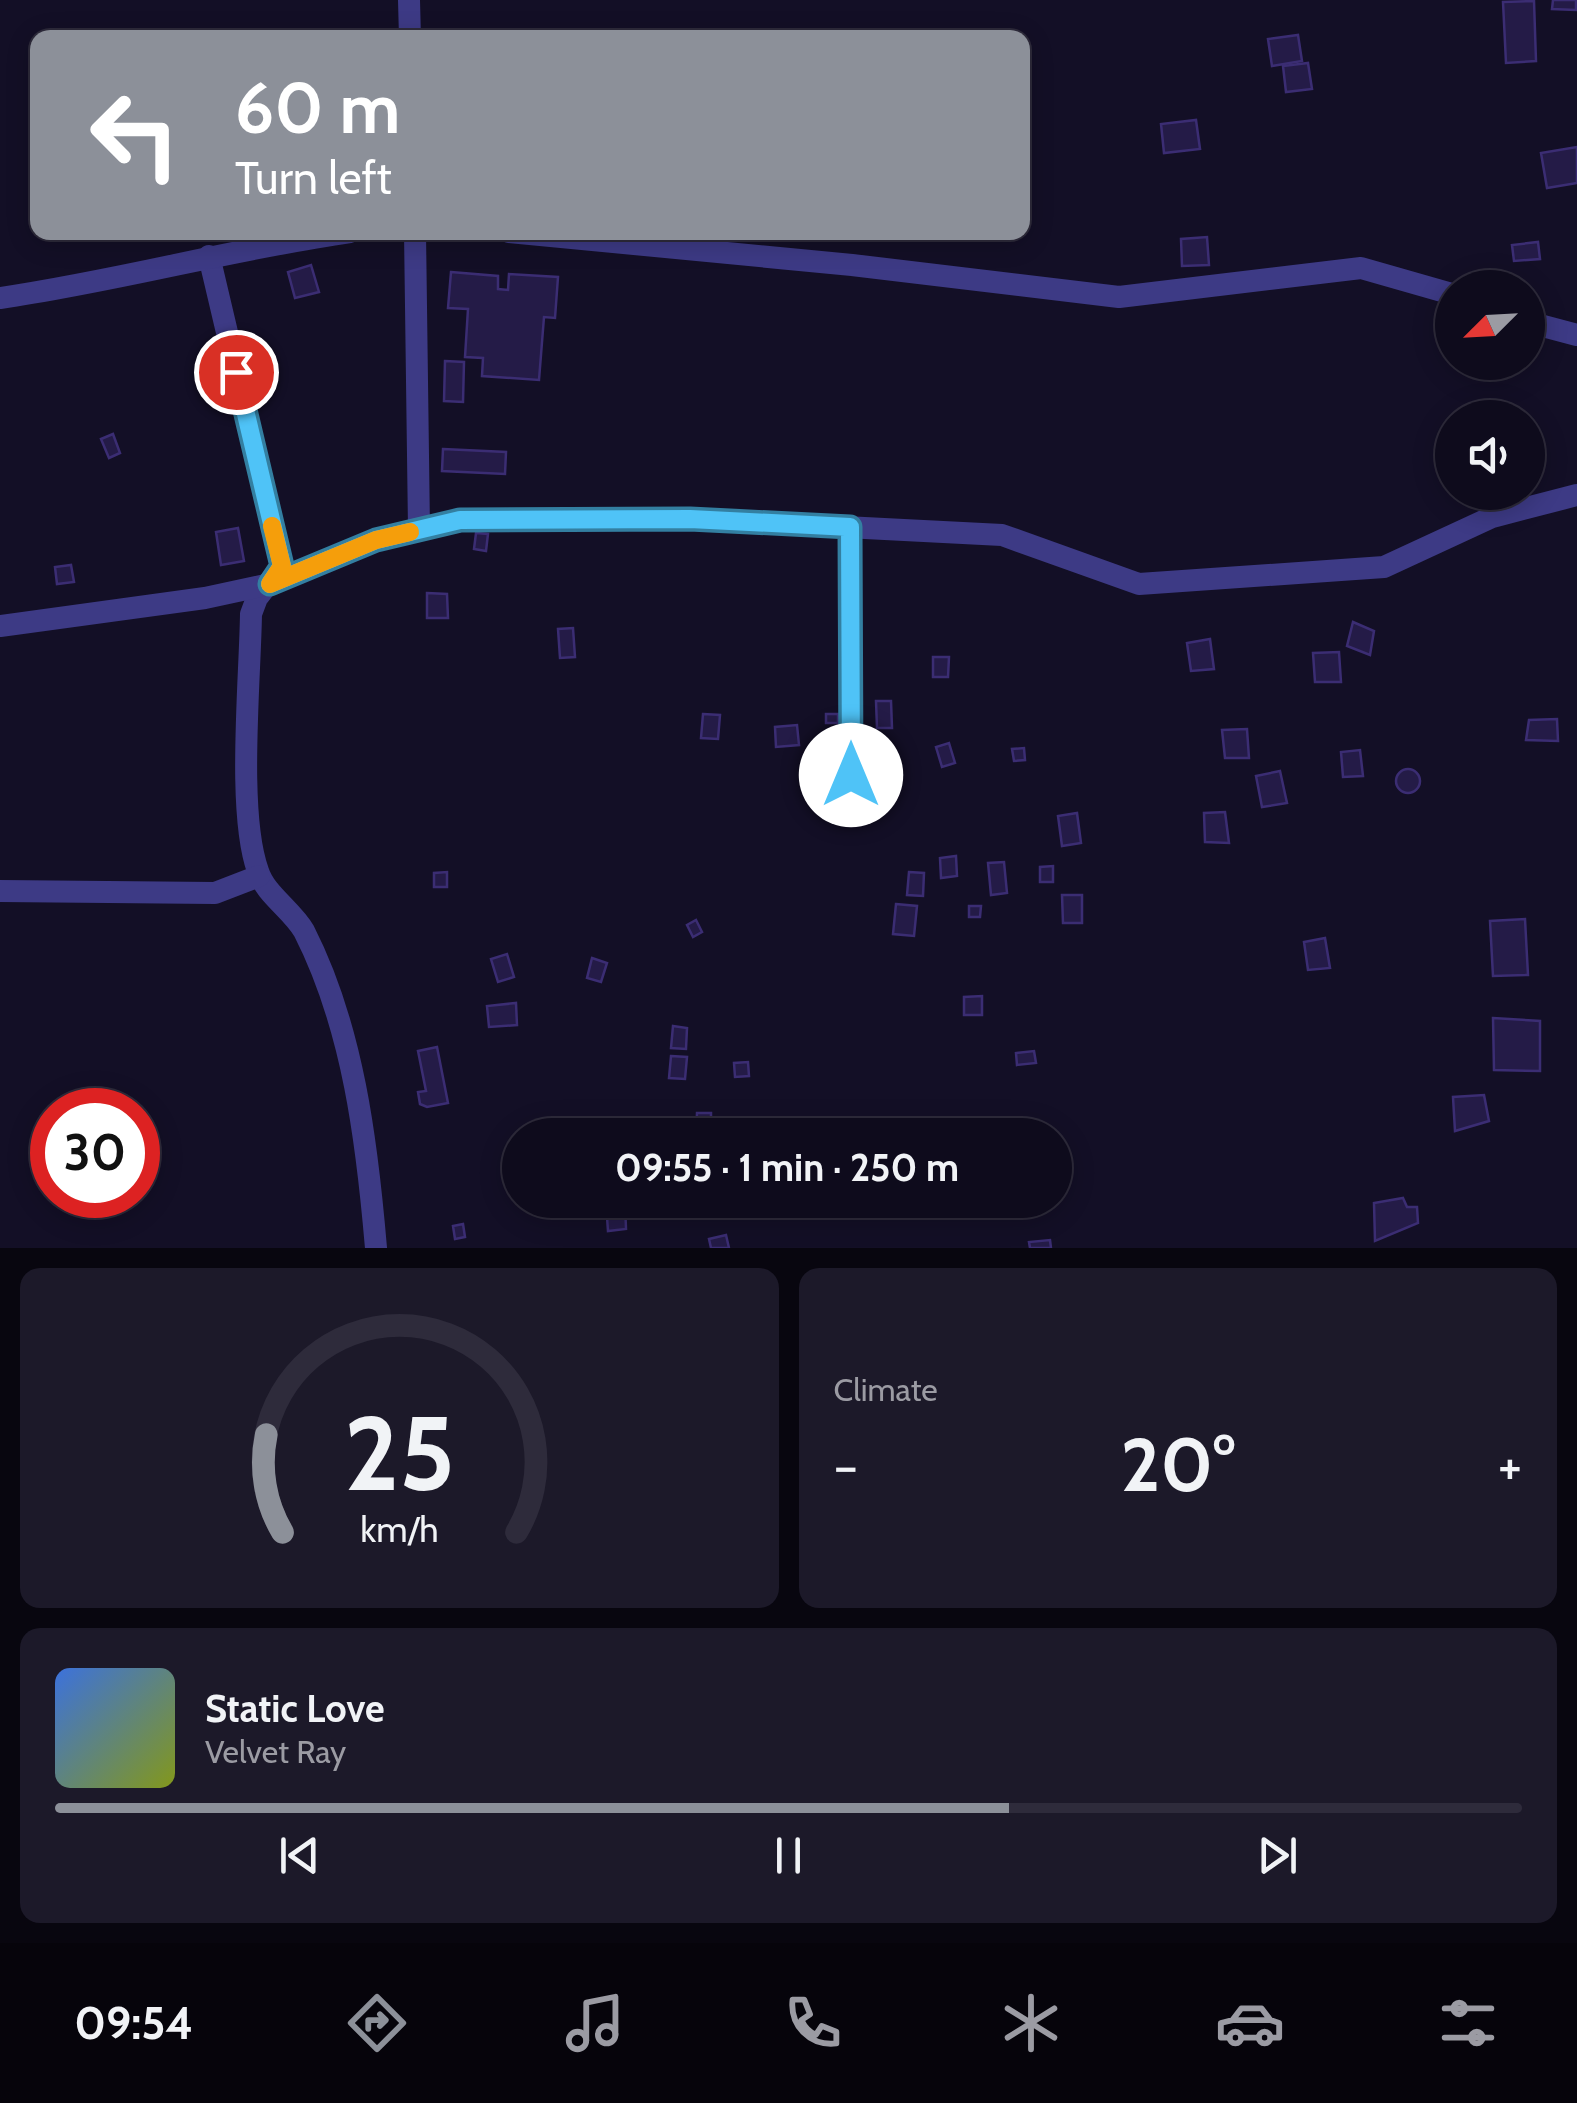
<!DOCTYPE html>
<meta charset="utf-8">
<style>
body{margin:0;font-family:Cabin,sans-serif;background:#1c1929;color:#f1f3f6;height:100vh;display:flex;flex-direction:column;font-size:38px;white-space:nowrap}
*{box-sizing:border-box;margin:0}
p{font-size:32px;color:#9b9ba3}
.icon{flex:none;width:55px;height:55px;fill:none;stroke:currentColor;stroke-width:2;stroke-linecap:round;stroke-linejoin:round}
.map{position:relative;height:1248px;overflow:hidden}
.drawer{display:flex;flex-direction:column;gap:20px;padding:20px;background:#08060f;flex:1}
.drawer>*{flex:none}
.guide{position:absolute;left:30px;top:30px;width:1000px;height:210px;border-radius:20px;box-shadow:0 5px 25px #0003,0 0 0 2px #2e2b3b;background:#8c9099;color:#fff;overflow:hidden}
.needle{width:65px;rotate:246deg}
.buttons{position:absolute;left:1435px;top:270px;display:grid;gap:20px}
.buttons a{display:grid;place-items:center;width:110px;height:110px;border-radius:50%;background:#0e0b1c;box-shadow:0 5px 25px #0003,0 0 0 2px #2e2b3b;font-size:50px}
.speed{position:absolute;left:30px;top:1088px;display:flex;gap:20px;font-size:50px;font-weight:700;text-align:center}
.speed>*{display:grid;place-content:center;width:130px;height:130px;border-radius:50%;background:#0e0b1c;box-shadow:0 5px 25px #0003,0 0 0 2px #2e2b3b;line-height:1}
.speed .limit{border:15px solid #d22;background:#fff;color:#111}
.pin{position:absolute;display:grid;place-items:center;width:85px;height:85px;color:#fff;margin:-42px;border:5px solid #fff;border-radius:50%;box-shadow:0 2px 10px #0007}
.me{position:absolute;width:110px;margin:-55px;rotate:0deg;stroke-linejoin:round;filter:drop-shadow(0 0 8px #0008)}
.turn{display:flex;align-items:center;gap:35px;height:210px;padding:0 40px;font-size:45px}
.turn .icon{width:130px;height:130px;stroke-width:2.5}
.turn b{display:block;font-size:70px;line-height:85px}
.big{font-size:75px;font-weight:800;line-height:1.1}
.drawer .card{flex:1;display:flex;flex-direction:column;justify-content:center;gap:15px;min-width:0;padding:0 35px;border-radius:20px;background:#1c1929}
.drawer .dial{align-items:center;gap:0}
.dial svg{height:260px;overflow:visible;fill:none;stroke:#2e2b3b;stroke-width:7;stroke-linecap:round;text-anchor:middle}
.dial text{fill:#f1f3f6;stroke:none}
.song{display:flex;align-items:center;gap:30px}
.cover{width:120px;height:120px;border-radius:15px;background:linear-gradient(135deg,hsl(220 70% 55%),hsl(70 70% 35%))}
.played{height:10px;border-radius:5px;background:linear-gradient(90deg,#8c9099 65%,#2e2b3b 65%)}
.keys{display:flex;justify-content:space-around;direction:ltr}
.heat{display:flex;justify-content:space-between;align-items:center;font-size:55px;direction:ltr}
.drawer .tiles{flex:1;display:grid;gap:20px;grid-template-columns:1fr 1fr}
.card:last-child{grid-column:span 2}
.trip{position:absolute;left:502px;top:1118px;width:570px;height:100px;border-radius:50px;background:#0e0b1c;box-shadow:0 5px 25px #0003,0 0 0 2px #2e2b3b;font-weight:800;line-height:100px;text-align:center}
.tabs{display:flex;height:160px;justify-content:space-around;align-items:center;background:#06040b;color:#9b9ba3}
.tabs .icon{width:70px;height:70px}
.tabs .active{color:#8c9099}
.tabs b{font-size:45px;color:#f1f3f6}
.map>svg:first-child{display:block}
.building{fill:#241b47;stroke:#3b2d73;stroke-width:2.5}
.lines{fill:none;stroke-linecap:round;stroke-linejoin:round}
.minor{stroke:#3d3a85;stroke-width:22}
.route-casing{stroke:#337fa1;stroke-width:25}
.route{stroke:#4fc3f7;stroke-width:18}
.slow{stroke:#f59e0b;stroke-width:18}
</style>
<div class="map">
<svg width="1577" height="1248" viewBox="0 0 1577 1248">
<rect width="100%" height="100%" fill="#130f26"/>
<g class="building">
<path d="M1553,0H1576V10L1552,9Z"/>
<path d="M1534,1L1536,61L1506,63L1503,2Z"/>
<path d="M1298,35L1302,61L1272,66L1268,39Z"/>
<path d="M1308,63L1312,89L1286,92L1283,66Z"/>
<path d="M1196,120L1200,149L1164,153L1161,124Z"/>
<path d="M1577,147V183L1547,188L1541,153Z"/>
<path d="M1207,237L1209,265L1182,266L1181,239Z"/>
<path d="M1538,242L1540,259L1514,261L1512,245Z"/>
<path d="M311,265L319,292L295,298L288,272Z"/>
<path d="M451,272L498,276V289L508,290L509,274L558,277L555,318L544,317L539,380L482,376L483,358L465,357L468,309L448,308Z"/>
<path d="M445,361L464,362L463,402L444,401Z"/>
<path d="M258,372L264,388L253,393L246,376Z"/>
<path d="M113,434L120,453L109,458L101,439Z"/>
<path d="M443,449L506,452L505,474L442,471Z"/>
<path d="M238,528L244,561L221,565L216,532Z"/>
<path d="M476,533L488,534L486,551L474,549Z"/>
<path d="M71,565L74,582L57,584L55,567Z"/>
<path d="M427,593L447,594L448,618H427Z"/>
<path d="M1353,622L1374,631L1370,655L1347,646Z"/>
<path d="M573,628L575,657L560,658L558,629Z"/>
<path d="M1210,639L1214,669L1191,671L1187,643Z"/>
<path d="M1339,652L1341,682H1315L1313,653Z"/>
<path d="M933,657H949L948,677H933Z"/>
<path d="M876,701H891L892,728H877Z"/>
<path d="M703,714L720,715L718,739L701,738Z"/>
<rect x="826" y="714" width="12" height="9"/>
<path d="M1557,719L1558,741L1526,740L1529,720Z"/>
<path d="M797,725L799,745L776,747L775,727Z"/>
<path d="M1247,729L1249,758H1225L1222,730Z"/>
<path d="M949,743L955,763L942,767L936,747Z"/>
<path d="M1024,748L1025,760L1014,761L1012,749Z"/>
<path d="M1360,750L1363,776L1343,777L1341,752Z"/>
<circle cx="1408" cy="781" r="12"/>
<path d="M1280,771L1287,803L1262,807L1256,776Z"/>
<path d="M1225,812L1229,843L1205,842L1204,813Z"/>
<path d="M1077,813L1081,843L1062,846L1058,816Z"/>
<path d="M956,856L957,876L941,878L940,858Z"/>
<path d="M1004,862L1007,893L991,895L988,863Z"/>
<path d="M1053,866V882H1040V867Z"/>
<path d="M447,872V887H434V873Z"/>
<path d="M909,872L924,873L923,896L907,895Z"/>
<path d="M1062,895H1082V923H1063Z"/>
<path d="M896,904L917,906L914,936L893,934Z"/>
<path d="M969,906H981L980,917H969Z"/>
<path d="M1525,919L1528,975L1493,976L1490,921Z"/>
<path d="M696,920L702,932L693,937L687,925Z"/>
<path d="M1325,938L1330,968L1308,970L1304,942Z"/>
<path d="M507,954L514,977L498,982L491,959Z"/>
<path d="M592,958L607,963L601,982L587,978Z"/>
<path d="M982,996V1015H964V997Z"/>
<path d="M516,1003L517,1025L489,1027L487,1006Z"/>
<path d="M1493,1018L1540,1021V1071L1494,1070Z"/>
<path d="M673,1026L687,1028L686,1049L671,1048Z"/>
<path d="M437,1047L448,1103L427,1107L420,1104L418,1092L426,1091L418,1051Z"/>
<path d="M1034,1051L1036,1063L1017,1065L1016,1053Z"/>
<path d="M671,1056L687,1057L685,1079L669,1078Z"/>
<path d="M748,1062L749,1076L735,1077L734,1063Z"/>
<path d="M1484,1095L1489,1121L1455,1131L1453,1097Z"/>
<path d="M697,1113H711V1135L696,1134Z"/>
<path d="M1403,1198L1407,1207H1417L1418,1223L1375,1241L1374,1203Z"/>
<path d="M625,1202L626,1229L608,1231L606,1203Z"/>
<path d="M463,1224L465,1237L455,1239L453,1226Z"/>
<path d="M726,1235L729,1248H711L709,1239Z"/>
<path d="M1050,1240L1051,1248H1030L1029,1242Z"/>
</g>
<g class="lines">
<g class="minor">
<path d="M409,0L410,38"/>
<path d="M415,232L419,530"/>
<path d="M509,232L852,265L1119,297L1361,268L1452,294"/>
<path d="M209,256L282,566L257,598L251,614C250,681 237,813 258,871C265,894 292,910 304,931C353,1027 367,1142 376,1248"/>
<path d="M0,298C118,281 232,249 350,232"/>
<path d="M1528,322L1577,335"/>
<path d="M850,527L851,775"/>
<path d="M0,626L205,598L270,584L376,540L460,521L691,519L1002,535L1139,584L1384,567L1492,517L1577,495"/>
<path d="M0,891L215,893L259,876"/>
</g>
</g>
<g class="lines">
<g class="route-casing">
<path id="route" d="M236,372L282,566L270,584L376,540L460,520L690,519L850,527L851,775"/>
</g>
<use href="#route" class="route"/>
<path class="slow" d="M272,526L282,566L270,584L376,540L410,532"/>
</g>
</svg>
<div class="buttons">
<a><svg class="needle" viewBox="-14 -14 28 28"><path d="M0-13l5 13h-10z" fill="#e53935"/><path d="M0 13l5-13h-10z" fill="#9b9ba3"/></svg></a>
<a><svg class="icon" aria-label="sound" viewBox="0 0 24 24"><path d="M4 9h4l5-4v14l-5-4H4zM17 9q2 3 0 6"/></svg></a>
</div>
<div class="speed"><div class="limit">30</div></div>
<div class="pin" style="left:236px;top:372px;background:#d93025"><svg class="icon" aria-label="arrive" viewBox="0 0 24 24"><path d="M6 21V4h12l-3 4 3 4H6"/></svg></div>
<svg class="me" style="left:851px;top:775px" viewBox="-20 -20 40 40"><circle r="19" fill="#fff"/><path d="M0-13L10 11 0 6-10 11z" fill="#4fc3f7"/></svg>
<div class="trip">09:55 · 1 min · 250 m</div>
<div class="guide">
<div class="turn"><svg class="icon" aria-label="left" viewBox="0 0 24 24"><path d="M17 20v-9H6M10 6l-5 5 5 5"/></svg><div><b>60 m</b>Turn left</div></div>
</div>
</div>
<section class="drawer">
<div class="tiles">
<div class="card dial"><svg viewBox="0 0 100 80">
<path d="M14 69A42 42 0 1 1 86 69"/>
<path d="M14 69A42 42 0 0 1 9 39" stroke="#8c9099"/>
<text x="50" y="56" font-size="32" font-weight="700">25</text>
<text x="50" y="72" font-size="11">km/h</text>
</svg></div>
<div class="card"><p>Climate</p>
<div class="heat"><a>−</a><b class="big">20°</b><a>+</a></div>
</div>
<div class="card">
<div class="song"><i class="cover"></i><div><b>Static Love</b><p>Velvet Ray</p></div></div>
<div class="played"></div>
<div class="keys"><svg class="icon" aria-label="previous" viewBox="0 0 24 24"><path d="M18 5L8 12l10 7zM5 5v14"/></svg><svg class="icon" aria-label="pause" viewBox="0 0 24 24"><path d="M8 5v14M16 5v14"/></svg><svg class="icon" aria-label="next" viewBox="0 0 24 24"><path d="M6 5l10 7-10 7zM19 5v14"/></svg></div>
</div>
</div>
</section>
<nav class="tabs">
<b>09:54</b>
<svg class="icon active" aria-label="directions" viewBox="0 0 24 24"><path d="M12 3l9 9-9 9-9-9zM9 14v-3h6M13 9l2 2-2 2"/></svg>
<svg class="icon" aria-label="music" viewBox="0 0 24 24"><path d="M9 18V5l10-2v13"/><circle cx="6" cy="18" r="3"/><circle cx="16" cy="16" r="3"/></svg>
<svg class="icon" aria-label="phone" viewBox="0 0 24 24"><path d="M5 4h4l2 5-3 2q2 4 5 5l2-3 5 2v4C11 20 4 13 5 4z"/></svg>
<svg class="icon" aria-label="climate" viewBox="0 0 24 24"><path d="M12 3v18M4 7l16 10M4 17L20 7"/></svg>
<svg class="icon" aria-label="car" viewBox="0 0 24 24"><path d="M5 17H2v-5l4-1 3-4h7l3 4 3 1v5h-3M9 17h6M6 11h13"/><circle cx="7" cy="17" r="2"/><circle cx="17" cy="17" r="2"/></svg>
<svg class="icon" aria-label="filters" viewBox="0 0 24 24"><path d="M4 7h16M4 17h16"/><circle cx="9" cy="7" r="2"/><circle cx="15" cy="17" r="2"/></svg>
</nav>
